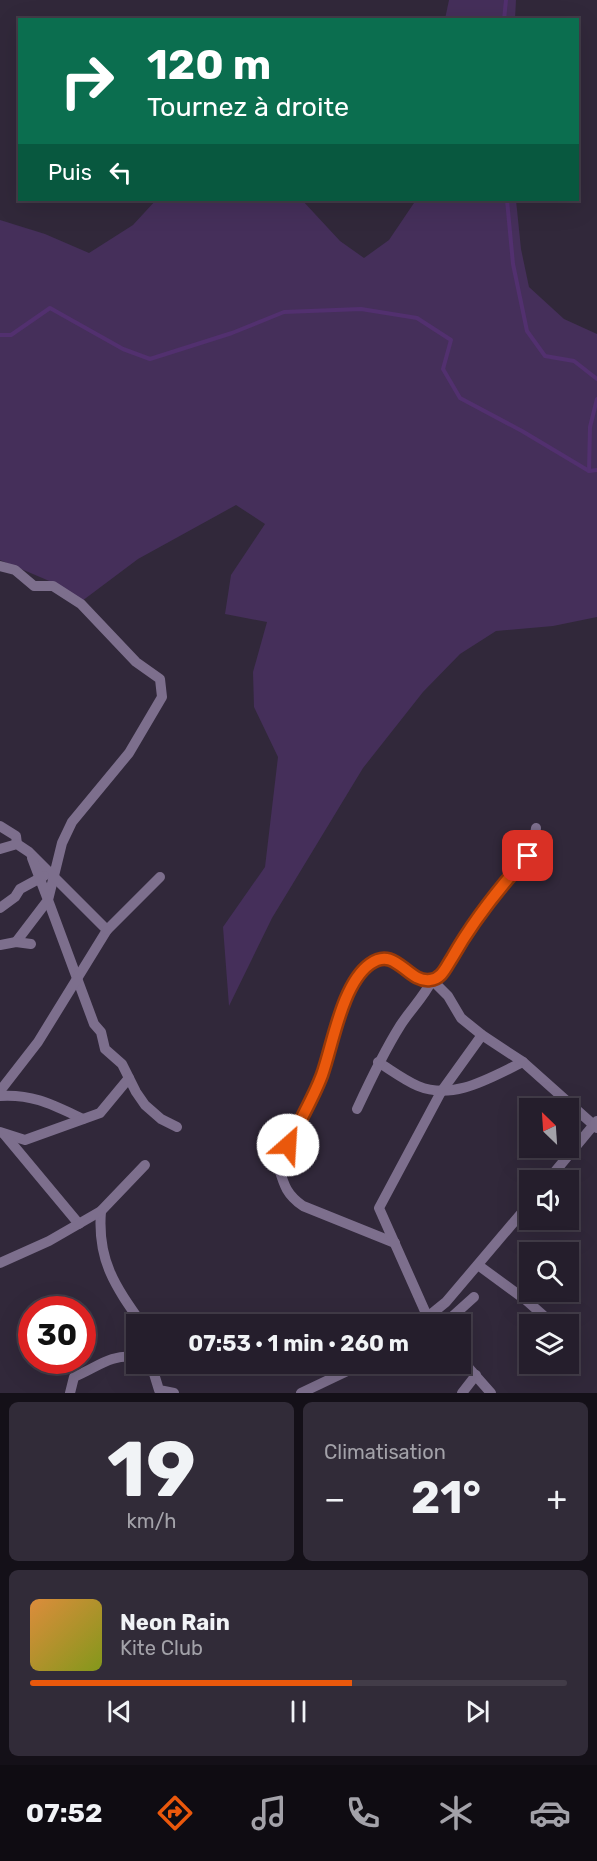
<!DOCTYPE html>
<html lang="fr">
<meta charset="utf-8">
<style>
body{margin:0;font-family:Rubik,sans-serif;background:#312b38;color:#f1f3f6;height:100vh;display:flex;flex-direction:column;font-size:22px;white-space:nowrap}
*{box-sizing:border-box;margin:0}
p{font-size:20px;color:#a3a2a9}
.icon{flex:none;width:33px;height:33px;fill:none;stroke:currentColor;stroke-width:2;stroke-linecap:round;stroke-linejoin:round}
.map{position:relative;height:1393px;overflow:hidden}
.sheet{display:flex;flex-direction:column;gap:9px;padding:9px;background:#141018;flex:1}
.sheet>*{flex:none}
.top-card{position:absolute;left:18px;top:18px;width:561px;height:183px;border-radius:0px;box-shadow:0 6px 24px #0002,0 0 0 2px #423c48;background:#0b6e4f;color:#fff;overflow:hidden}
.needle{width:39px;rotate:335deg}
.fabs{position:absolute;left:519px;top:1098px;display:grid;gap:12px}
.fabs a{display:grid;place-items:center;width:60px;height:60px;border-radius:0px;background:#251e2c;box-shadow:0 6px 24px #0002,0 0 0 2px #423c48;font-size:30px}
.speed{position:absolute;left:18px;top:1296px;display:flex;gap:12px;font-size:30px;font-weight:700;text-align:center}
.speed>*{display:grid;place-content:center;width:78px;height:78px;border-radius:50%;background:#251e2c;box-shadow:0 6px 24px #0002,0 0 0 2px #423c48;line-height:1}
.speed .limit{border:9px solid #d22;background:#fff;color:#111}
.pin{position:absolute;display:grid;place-items:center;width:51px;height:51px;color:#fff;margin:-26px;border-radius:12px;box-shadow:0 3px 9px #0006}
.me{position:absolute;width:66px;margin:-33px;rotate:26deg;stroke-linejoin:round;filter:drop-shadow(0 0 4px #0008)}
.turn{display:flex;align-items:center;gap:21px;height:126px;padding:0 30px;font-size:27px}
.turn .icon{width:78px;height:78px;stroke-width:2.5}
.turn b{display:block;font-size:42px;line-height:51px}
.then{display:flex;align-items:center;height:57px;padding:0 30px;background:#0003;gap:12px;font-size:22px}
.big{font-size:45px;font-weight:700;line-height:1.1}
.sheet .widget{flex:1;display:flex;flex-direction:column;justify-content:center;gap:9px;min-width:0;padding:0 21px;border-radius:9px;background:#312b38}
.sheet .dial{align-items:center;gap:0}
.dial b{font-size:78px;line-height:1}
.song{display:flex;align-items:center;gap:18px}
.cover{width:72px;height:72px;border-radius:9px;background:linear-gradient(135deg,hsl(30 70% 55%),hsl(70 70% 35%))}
.played{height:6px;border-radius:3px;background:linear-gradient(90deg,#ea580c 60%,#423c48 60%)}
.keys{display:flex;justify-content:space-around;direction:ltr}
.heat{display:flex;justify-content:space-between;align-items:center;font-size:33px;direction:ltr}
.sheet .tiles{flex:1;display:grid;gap:9px;grid-template-columns:1fr 1fr}
.widget:last-child{grid-column:span 2}
.trip{position:absolute;left:126px;top:1314px;width:345px;height:60px;border-radius:0px;background:#251e2c;box-shadow:0 6px 24px #0002,0 0 0 2px #423c48;font-weight:700;line-height:60px;text-align:center}
.tab-bar{display:flex;height:96px;justify-content:space-around;align-items:center;background:#0f0c12;color:#a3a2a9}
.tab-bar .icon{width:42px;height:42px}
.tab-bar .current{color:#ea580c}
.tab-bar b{font-size:27px;color:#f1f3f6}
.map>svg:first-child{display:block}
.green{fill:#452f5a}
.lines{fill:none;stroke-linecap:round;stroke-linejoin:round}
.stream{stroke:#52306f;stroke-width:4}
.minor{stroke:#7d6f8d;stroke-width:10}
.route-casing{stroke:#983908;stroke-width:15}
.route{stroke:#ea580c;stroke-width:10}
</style>
<div class="map">
<svg width="597" height="1393" viewBox="0 0 597 1393">
<rect width="100%" height="100%" fill="#31283a"/>
<g class="green">
<path d="M449,0H516L515,19H445Z"/>
<path d="M156,200H302L340,241L364,258L389,240L416,200H516L521,249L529,287L564,319L597,334V617L553,626L496,631L460,654L423,692L363,768L272,918L229,1006L223,927L265,867L278,757L254,707L253,672L267,622L225,614L231,575L265,524L236,505L138,559L82,601L54,583L0,560V220L45,234L89,253L133,225Z"/>
</g>
<g class="lines">
<g class="stream">
<path d="M504,20L506,0"/>
<path d="M507,200L513,264L527,331L545,356L574,361L597,379"/>
<path d="M0,335H11L50,308L123,349L150,359L232,333L284,312L361,309L417,318L451,340L443,369L460,398L522,431L589,471L597,470"/>
<path d="M589,471L590,427L597,399"/>
</g>
<g class="minor">
<path d="M0,566L15,570L34,586H53L81,604L136,662L160,679L162,697L129,753L72,822L62,843L48,900L94,1024L101,1032L105,1049L122,1064L136,1092L145,1105L161,1119L177,1127"/>
<path d="M0,826L16,836L17,844"/>
<path d="M0,849L17,844L29,852L107,930L38,1042L0,1091"/>
<path d="M0,908L15,897L20,889L44,876"/>
<path d="M107,930L160,877"/>
<path d="M16,942L48,900L32,858"/>
<path d="M0,945L16,942L31,944"/>
<path d="M378,1062C391,1070 404,1080 418,1086C454,1101 491,1077 523,1062"/>
<path d="M0,1096C34,1094 53,1105 83,1119"/>
<path d="M357,1109C370,1081 383,1053 400,1026C410,1010 424,997 432,980L448,996L461,1018L482,1035L523,1062L597,1128"/>
<path d="M0,1132L25,1140L100,1113L129,1078"/>
<path d="M4,1134L79,1224"/>
<path d="M548,1180L597,1121"/>
<path d="M101,1211C97,1260 115,1286 142,1324"/>
<path d="M395,1243L303,1206C286,1194 284,1185 278,1165C292,1137 312,1104 322,1074C334,1038 339,994 367,966C393,940 408,985 432,980C445,977 451,959 457,949C469,928 484,907 499,889C516,867 533,858 536,828"/>
<path d="M0,1263L49,1241L101,1211L145,1165"/>
<path d="M478,1265L527,1301L553,1324"/>
<path d="M419,1324L446,1302L530,1203"/>
<path d="M433,1324L428,1318L379,1208L441,1092L482,1035"/>
<path d="M444,1324L474,1297"/>
<path d="M460,1358L491,1393"/>
<path d="M151,1364L159,1390L174,1393"/>
<path d="M70,1393L74,1377C98,1367 110,1354 136,1357"/>
<path d="M301,1393L362,1364"/>
<path d="M462,1393L476,1375"/>
</g>
</g>
<g class="lines">
<g class="route-casing">
<path id="route" d="M288,1145C299,1122 313,1099 322,1075C333,1044 342,984 370,964C396,945 407,983 430,980C442,979 446,967 452,958C473,921 499,888 528,856"/>
</g>
<use href="#route" class="route"/>
</g>
</svg>
<div class="fabs">
<a><svg class="needle" viewBox="-14 -14 28 28"><path d="M0-13l5 13h-10z" fill="#e53935"/><path d="M0 13l5-13h-10z" fill="#a3a2a9"/></svg></a>
<a><svg class="icon" aria-label="sound" viewBox="0 0 24 24"><path d="M4 9h4l5-4v14l-5-4H4zM17 9q2 3 0 6"/></svg></a>
<a><svg class="icon" aria-label="search" viewBox="0 0 24 24"><circle cx="10" cy="10" r="6"/><path d="M15 15l6 6"/></svg></a>
<a><svg class="icon" aria-label="layers" viewBox="0 0 24 24"><path d="M12 4l9 5-9 5-9-5zM3 14l9 5 9-5"/></svg></a>
</div>
<div class="speed"><div class="limit">30</div></div>
<div class="pin" style="left:528px;top:856px;background:#d93025"><svg class="icon" aria-label="arrive" viewBox="0 0 24 24"><path d="M6 21V4h12l-3 4 3 4H6"/></svg></div>
<svg class="me" style="left:288px;top:1145px" viewBox="-20 -20 40 40"><circle r="19" fill="#fff"/><path d="M0-13L10 11 0 6-10 11z" fill="#ea580c"/></svg>
<div class="trip">07:53 · 1 min · 260 m</div>
<div class="top-card">
<div class="turn"><svg class="icon" aria-label="right" viewBox="0 0 24 24"><path d="M7 20v-9h11M14 6l5 5-5 5"/></svg><div><b>120 m</b>Tournez à droite</div></div>
<div class="then">Puis<svg class="icon" aria-label="left" viewBox="0 0 24 24"><path d="M17 20v-9H6M10 6l-5 5 5 5"/></svg></div>
</div>
</div>
<section class="sheet">
<div class="tiles">
<div class="widget dial"><b>19</b><p>km/h</p></div>
<div class="widget"><p>Climatisation</p>
<div class="heat"><a>−</a><b class="big">21°</b><a>+</a></div>
</div>
<div class="widget">
<div class="song"><i class="cover"></i><div><b>Neon Rain</b><p>Kite Club</p></div></div>
<div class="played"></div>
<div class="keys"><svg class="icon" aria-label="previous" viewBox="0 0 24 24"><path d="M18 5L8 12l10 7zM5 5v14"/></svg><svg class="icon" aria-label="pause" viewBox="0 0 24 24"><path d="M8 5v14M16 5v14"/></svg><svg class="icon" aria-label="next" viewBox="0 0 24 24"><path d="M6 5l10 7-10 7zM19 5v14"/></svg></div>
</div>
</div>
</section>
<nav class="tab-bar">
<b>07:52</b>
<svg class="icon current" aria-label="directions" viewBox="0 0 24 24"><path d="M12 3l9 9-9 9-9-9zM9 14v-3h6M13 9l2 2-2 2"/></svg>
<svg class="icon" aria-label="music" viewBox="0 0 24 24"><path d="M9 18V5l10-2v13"/><circle cx="6" cy="18" r="3"/><circle cx="16" cy="16" r="3"/></svg>
<svg class="icon" aria-label="phone" viewBox="0 0 24 24"><path d="M5 4h4l2 5-3 2q2 4 5 5l2-3 5 2v4C11 20 4 13 5 4z"/></svg>
<svg class="icon" aria-label="climate" viewBox="0 0 24 24"><path d="M12 3v18M4 7l16 10M4 17L20 7"/></svg>
<svg class="icon" aria-label="car" viewBox="0 0 24 24"><path d="M5 17H2v-5l4-1 3-4h7l3 4 3 1v5h-3M9 17h6M6 11h13"/><circle cx="7" cy="17" r="2"/><circle cx="17" cy="17" r="2"/></svg>
</nav>
